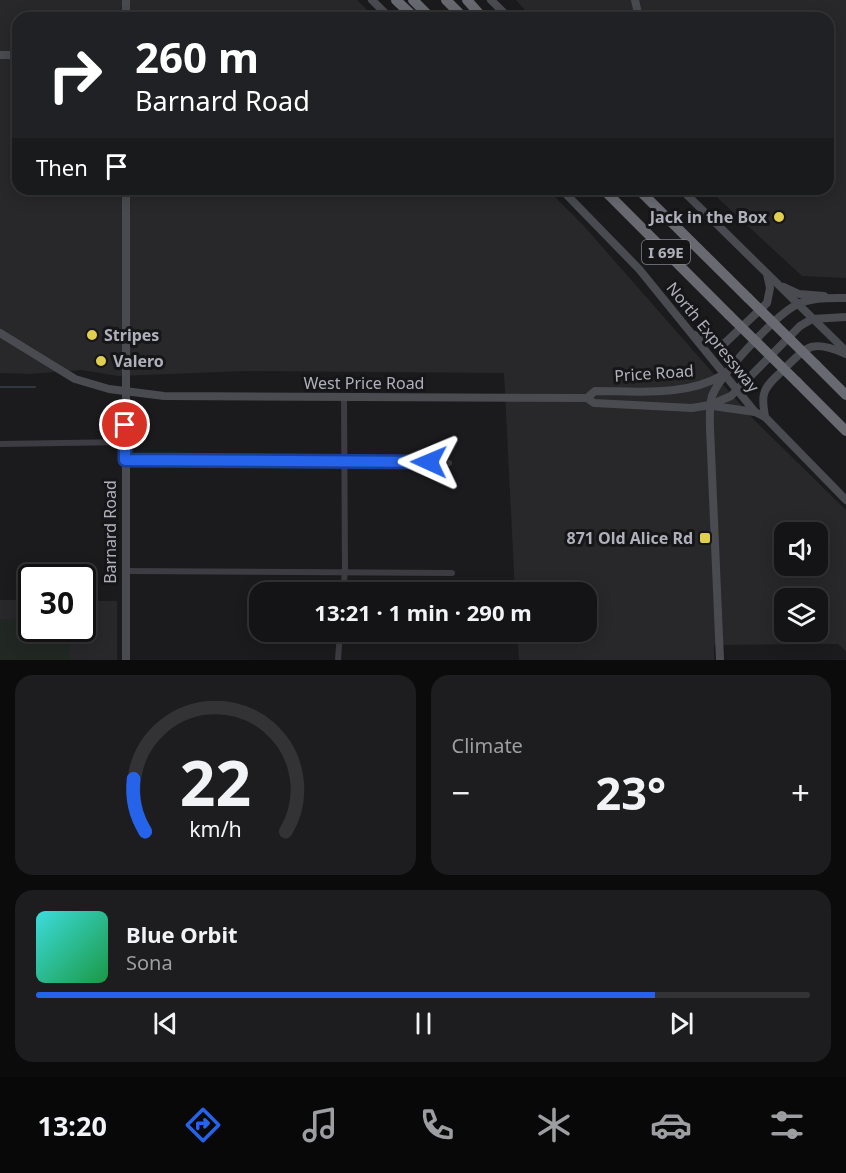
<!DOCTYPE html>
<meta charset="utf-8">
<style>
body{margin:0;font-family:"Noto Sans",sans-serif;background:#1d1d1f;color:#f1f3f6;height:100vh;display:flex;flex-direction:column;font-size:22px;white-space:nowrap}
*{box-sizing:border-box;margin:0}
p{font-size:20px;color:#9d9ea1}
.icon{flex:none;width:33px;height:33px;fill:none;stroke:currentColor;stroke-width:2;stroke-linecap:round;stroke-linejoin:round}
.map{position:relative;height:660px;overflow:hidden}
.sheet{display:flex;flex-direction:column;gap:15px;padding:15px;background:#0b0b0c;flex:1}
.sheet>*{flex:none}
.top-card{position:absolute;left:12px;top:12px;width:822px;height:183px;border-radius:18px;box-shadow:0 3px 15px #0003,0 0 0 2px #333335;background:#202124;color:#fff;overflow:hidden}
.buttons{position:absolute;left:774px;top:522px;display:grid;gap:12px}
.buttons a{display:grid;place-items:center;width:54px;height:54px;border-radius:12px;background:#141416;box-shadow:0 3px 15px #0003,0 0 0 2px #333335;font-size:30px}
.speed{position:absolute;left:18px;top:564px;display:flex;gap:12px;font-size:30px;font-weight:700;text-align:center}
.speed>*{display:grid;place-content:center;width:78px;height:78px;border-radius:50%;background:#141416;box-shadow:0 3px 15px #0003,0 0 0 2px #333335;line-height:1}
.speed .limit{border:3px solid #111;border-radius:9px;background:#fff;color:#111}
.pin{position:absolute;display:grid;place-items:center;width:51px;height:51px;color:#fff;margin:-26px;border:3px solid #fff;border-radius:50%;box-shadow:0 2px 6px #0007}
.me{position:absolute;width:66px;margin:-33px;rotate:271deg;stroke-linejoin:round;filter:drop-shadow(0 0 4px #0008)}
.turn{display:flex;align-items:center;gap:21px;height:126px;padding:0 24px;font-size:27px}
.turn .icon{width:78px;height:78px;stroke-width:2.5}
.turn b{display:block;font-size:42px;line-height:51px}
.then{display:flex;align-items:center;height:57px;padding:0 24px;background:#0003;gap:12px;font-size:22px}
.big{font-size:45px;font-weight:700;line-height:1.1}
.sheet .tile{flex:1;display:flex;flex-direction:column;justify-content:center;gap:9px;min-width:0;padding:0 21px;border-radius:18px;background:#1d1d1f}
.sheet .dial{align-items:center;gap:0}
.dial svg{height:156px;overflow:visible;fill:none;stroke:#333335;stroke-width:7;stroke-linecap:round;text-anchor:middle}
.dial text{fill:#f1f3f6;stroke:none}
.song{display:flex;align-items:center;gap:18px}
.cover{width:72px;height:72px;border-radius:9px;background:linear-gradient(135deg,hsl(180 70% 55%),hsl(140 70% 35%))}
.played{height:6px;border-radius:3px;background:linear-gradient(90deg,#2563eb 80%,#333335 80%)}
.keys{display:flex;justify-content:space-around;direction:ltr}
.heat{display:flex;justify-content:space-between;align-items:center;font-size:33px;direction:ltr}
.sheet .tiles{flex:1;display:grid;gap:15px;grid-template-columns:1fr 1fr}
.tile:last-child{grid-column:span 2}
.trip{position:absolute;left:249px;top:582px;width:348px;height:60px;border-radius:18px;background:#141416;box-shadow:0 3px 15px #0003,0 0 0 2px #333335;font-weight:700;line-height:60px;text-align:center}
.tab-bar{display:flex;height:96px;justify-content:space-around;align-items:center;background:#080809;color:#9d9ea1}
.tab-bar .icon{width:42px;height:42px}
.tab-bar .selected{color:#2563eb}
.tab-bar b{font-size:27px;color:#f1f3f6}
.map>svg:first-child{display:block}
.built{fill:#28272a;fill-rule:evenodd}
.green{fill:#212823}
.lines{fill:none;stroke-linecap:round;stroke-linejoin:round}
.stream{stroke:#323740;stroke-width:2}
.street{stroke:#3d3c42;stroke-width:6}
.secondary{stroke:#4a4b51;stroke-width:8}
.highway{stroke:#696972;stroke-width:10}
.highway-bridge{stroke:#696972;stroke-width:10}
.route-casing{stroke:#184099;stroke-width:15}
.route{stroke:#2563eb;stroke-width:10}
.poi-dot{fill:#e1cf4f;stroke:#161618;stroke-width:2}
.labels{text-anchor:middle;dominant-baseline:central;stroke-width:6;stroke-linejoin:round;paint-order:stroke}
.shield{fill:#161618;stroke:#81828a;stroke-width:1.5}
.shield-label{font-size:15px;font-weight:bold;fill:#afb0bb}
.poi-label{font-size:16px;font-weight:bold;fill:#afb0bb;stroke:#161618;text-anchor:end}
.street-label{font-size:16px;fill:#afb0bb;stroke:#161618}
</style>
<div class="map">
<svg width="846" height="660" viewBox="0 0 846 660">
<rect width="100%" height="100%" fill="#1b1b1d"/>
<g class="built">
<path d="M0,0H357L375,18H18V189H547L583,225L756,422L846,510V651L838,644L714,645V660H519L517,632H586V592H515L504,373L245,371L118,376L82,370L28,374L0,373ZM784,532H818V566H784ZM784,598H818V632H784Z"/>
<path d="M516,0H846V278L802,276L708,189H828V18H532Z"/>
<path d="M0,600H31L32,628H82L83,601H117V660H0Z"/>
</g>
<path class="green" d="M0,619H31L32,628L69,629V660H0Z"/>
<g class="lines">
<path class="stream" d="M0,387H35"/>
<g class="street">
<path d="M0,444L126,442"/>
<path d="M125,460H345L449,463"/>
<path d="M125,571L452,573"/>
<path d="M343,592L345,571L344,398"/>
<path d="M338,660L340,632"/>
</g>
<g class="secondary">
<path d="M372,0L390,18"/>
<path d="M491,0L509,18"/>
<path d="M635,0L639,18"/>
<path d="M126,18V0"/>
<path d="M0,55H18"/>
<path d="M561,189L639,269L755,412L765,417L846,500"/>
<path d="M681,189L846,351"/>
<path d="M784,287L799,294L824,296"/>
<path d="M0,333L75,379L109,389L164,396L587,398L594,403L692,408L710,405L731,396L800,326L812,319L846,317"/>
<path d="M695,335L715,345L725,343L767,303L770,288L767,274"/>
<path d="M587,398L595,391C638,391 685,397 723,375"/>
<path d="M713,406L755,412"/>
<path d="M765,417C764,410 762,400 764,394C766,385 775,378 781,372C807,347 810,338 846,354"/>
<path d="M126,660V189"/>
<path d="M720,660L710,428C710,417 709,407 712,396C720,375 775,316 796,305C810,297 831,298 846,298"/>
</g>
<g class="highway">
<path d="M396,0L415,18"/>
<path d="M413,0L431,18"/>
<path d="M446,0L464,18"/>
<path d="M467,0L483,18"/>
<path d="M603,189L729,315"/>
<path d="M638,189L748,298"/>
<path d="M816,365L846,395"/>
<path d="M797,382L846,431"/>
</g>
<g class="highway-bridge">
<path d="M748,298L816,365"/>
<path d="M729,315L797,382"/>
</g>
</g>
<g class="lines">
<g class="route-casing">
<path id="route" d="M125,425V460L429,462"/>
</g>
<use href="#route" class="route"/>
</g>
<g class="poi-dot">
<circle cx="779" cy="217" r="6"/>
<circle cx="92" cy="335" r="6"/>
<circle cx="101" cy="361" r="6"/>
<rect x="699" y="532" width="12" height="12" rx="3"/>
</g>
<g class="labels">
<rect class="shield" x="642" y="240" width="48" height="24" rx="4.5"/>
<g class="shield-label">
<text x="666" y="252">I 69E</text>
</g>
<g class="poi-label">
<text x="767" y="217">Jack in the Box</text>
<text x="104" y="335" text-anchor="start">Stripes</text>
<text x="113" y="361" text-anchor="start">Valero</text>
<text x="693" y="538">871 Old Alice Rd</text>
</g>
<g class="street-label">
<text transform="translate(713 337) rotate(51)">North Expressway</text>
<text transform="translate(654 373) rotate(-4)">Price Road</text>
<text x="364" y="383">West Price Road</text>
<text transform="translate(110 532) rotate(-90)">Barnard Road</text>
</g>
</g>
</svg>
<div class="buttons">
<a><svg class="icon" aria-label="sound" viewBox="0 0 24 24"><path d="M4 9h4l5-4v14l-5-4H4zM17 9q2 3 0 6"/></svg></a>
<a><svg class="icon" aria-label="layers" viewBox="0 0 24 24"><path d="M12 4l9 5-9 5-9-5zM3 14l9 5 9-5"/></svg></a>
</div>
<div class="speed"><div class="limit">30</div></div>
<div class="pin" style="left:125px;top:425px;background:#d93025"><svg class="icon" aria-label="arrive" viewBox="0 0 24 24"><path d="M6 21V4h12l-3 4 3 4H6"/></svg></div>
<svg class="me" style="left:429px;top:462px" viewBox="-20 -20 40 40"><path d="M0-17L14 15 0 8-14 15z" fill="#2563eb" stroke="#fff" stroke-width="4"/></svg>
<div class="trip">13:21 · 1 min · 290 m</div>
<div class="top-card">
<div class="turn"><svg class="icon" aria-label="right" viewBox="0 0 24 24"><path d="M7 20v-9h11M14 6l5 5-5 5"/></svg><div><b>260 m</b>Barnard Road</div></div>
<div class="then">Then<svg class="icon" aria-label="arrive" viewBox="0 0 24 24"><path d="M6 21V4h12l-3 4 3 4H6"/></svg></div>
</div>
</div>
<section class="sheet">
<div class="tiles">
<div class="tile dial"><svg viewBox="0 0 100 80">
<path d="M14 69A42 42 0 1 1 86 69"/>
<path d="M14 69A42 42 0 0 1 8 42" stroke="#2563eb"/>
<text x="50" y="56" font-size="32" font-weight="700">22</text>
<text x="50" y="72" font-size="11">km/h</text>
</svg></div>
<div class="tile"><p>Climate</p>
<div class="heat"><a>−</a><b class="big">23°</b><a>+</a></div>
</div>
<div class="tile">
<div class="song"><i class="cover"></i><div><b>Blue Orbit</b><p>Sona</p></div></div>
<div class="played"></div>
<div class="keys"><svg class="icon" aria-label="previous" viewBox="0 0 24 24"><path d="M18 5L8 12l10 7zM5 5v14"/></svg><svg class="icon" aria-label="pause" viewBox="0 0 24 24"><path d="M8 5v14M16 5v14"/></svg><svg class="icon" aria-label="next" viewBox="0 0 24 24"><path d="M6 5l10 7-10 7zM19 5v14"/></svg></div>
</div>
</div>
</section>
<nav class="tab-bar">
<b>13:20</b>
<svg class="icon selected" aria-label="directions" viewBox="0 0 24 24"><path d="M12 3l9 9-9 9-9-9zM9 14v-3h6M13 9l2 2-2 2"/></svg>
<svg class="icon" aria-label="music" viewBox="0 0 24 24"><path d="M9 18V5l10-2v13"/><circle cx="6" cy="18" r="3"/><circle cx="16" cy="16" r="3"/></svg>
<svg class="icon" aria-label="phone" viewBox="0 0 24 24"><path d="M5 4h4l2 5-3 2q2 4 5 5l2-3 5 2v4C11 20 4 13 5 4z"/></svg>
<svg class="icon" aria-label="climate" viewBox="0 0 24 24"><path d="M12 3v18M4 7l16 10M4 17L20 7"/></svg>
<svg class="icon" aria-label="car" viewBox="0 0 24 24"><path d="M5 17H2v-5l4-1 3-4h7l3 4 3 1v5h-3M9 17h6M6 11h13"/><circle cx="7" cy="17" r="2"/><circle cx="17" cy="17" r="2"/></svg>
<svg class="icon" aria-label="filters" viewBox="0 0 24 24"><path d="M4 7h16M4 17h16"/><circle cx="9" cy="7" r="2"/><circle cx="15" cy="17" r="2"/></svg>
</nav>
